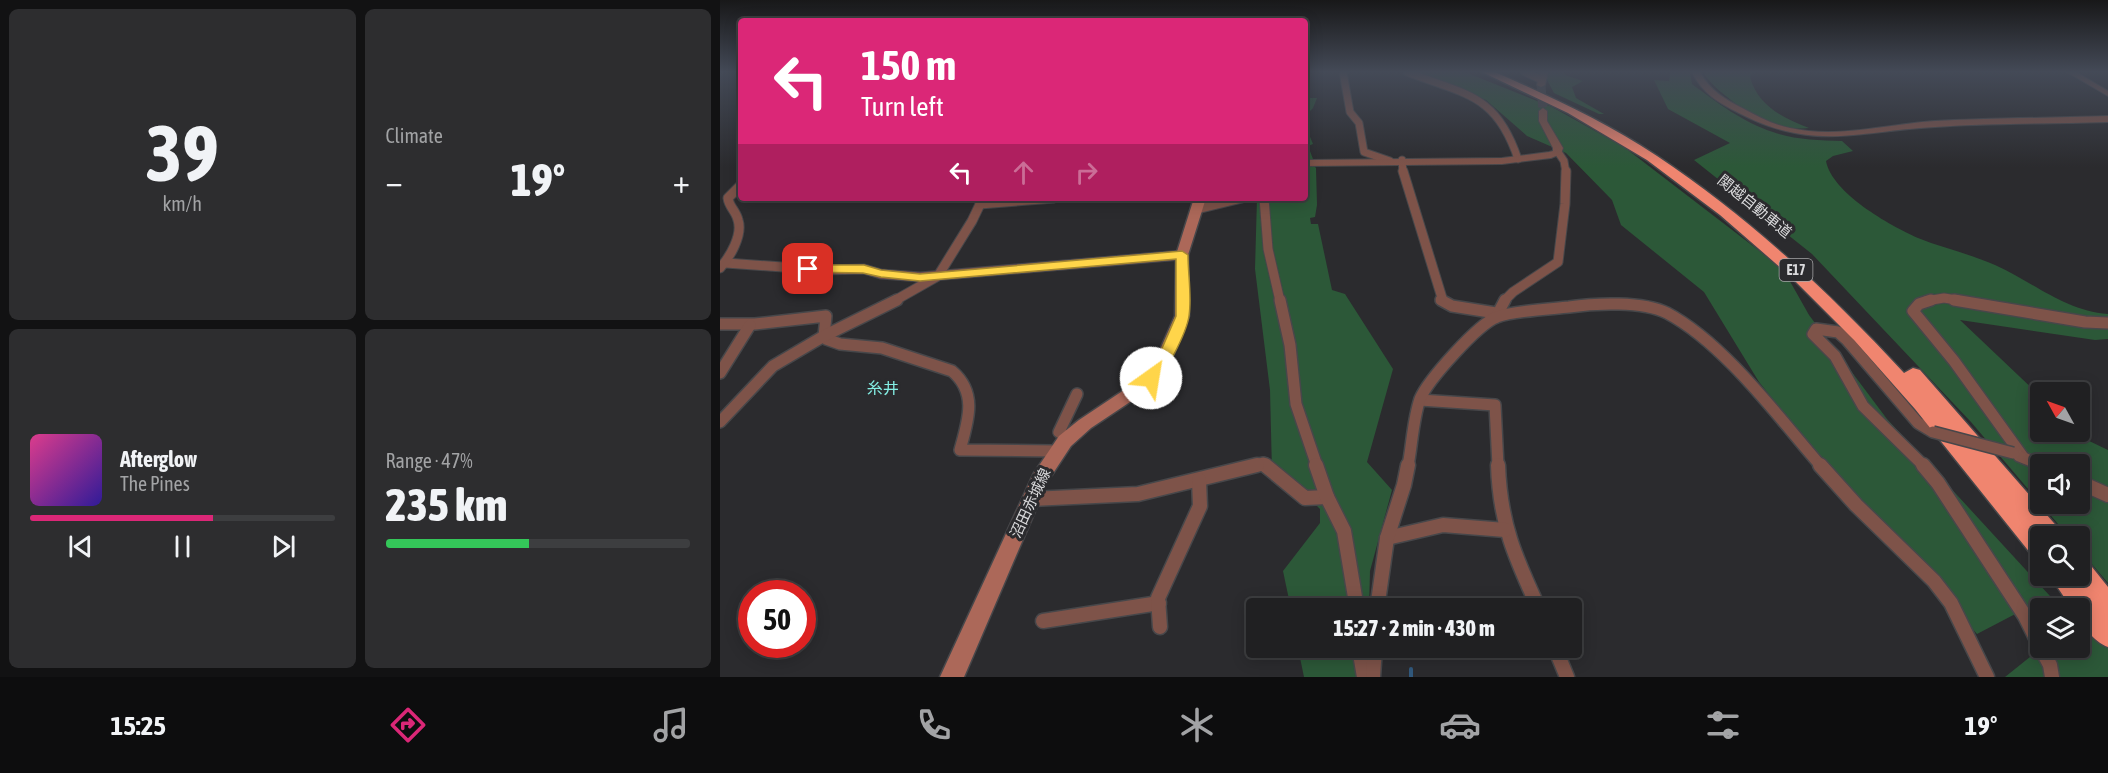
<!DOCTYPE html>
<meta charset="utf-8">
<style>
body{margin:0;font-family:"Asap Condensed","Noto Sans JP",sans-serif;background:#2d2d2f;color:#f1f3f6;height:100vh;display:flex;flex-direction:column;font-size:22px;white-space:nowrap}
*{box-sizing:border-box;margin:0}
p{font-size:20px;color:#a2a3a5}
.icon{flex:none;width:33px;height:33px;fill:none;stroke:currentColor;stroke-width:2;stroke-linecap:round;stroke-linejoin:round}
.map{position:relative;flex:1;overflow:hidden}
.sheet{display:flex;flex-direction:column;gap:9px;padding:9px;background:#121213;width:720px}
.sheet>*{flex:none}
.top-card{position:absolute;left:18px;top:18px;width:570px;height:183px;border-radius:6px;box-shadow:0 3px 15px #0003,0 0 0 2px #3d3e40;background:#db2777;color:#fff;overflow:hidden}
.needle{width:39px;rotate:310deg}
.buttons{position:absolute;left:1310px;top:382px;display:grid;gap:12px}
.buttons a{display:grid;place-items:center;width:60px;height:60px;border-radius:6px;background:#202022;box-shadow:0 3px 15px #0003,0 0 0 2px #3d3e40;font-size:30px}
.speed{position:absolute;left:18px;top:580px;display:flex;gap:12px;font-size:30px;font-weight:700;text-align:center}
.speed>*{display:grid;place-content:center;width:78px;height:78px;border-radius:50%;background:#202022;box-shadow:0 3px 15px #0003,0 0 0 2px #3d3e40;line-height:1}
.speed .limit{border:9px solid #d22;background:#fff;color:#111}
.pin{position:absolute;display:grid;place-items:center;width:51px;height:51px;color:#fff;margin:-26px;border-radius:12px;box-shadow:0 3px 9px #0006}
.me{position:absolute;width:66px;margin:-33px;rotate:32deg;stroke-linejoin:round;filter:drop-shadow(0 0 4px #0008)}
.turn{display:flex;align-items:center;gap:21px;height:126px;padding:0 24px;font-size:27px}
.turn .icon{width:78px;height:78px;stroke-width:2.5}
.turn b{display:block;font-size:42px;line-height:51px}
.lanes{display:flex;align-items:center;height:57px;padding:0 24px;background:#0003;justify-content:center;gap:30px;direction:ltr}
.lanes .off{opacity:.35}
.big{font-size:45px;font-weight:800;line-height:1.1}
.sheet .card{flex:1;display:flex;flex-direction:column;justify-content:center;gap:9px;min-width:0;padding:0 21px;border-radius:9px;background:#2d2d2f}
.sheet .dial{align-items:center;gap:0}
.dial b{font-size:78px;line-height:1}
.song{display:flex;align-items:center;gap:18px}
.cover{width:72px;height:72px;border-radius:9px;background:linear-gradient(135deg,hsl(330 70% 55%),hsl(250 70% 35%))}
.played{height:6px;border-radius:3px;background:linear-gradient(90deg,#db2777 60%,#3d3e40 60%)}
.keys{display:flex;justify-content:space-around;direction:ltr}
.heat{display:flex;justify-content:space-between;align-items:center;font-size:33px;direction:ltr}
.charge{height:9px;border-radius:4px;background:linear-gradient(90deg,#34c759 47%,#3d3e40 0)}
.sheet .tiles{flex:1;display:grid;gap:9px;grid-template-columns:repeat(2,1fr)}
.trip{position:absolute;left:526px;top:598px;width:336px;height:60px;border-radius:6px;background:#202022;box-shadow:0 3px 15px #0003,0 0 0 2px #3d3e40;font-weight:800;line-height:60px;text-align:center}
.menu{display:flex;height:96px;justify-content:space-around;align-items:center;background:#0d0d0e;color:#a2a3a5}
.menu .icon{width:42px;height:42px}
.menu .on{color:#db2777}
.menu b{font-size:27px;color:#f1f3f6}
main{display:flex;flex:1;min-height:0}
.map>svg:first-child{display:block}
.green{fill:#2c5838}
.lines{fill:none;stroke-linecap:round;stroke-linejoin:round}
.stream{stroke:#31597d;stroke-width:4}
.tertiary-tunnel{stroke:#454548;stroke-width:9;stroke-dasharray:9 4.5;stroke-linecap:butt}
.minor-far3-casing{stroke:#47474a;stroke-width:9}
.minor-far2-casing{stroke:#47474a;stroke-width:11}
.minor-far1-casing{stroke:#47474a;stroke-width:14}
.minor-casing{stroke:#47474a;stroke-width:17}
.tertiary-casing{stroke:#47474a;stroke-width:2}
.secondary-casing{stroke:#47474a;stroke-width:3}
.motorway-casing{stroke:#47474a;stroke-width:3}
.minor-far3{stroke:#7e5349;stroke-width:7}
.minor-far2{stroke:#7e5349;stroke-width:9}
.minor-far1{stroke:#7e5349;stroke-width:11}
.minor{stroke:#7e5349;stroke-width:14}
.tertiary{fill:#7e5349;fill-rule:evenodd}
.secondary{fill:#ac6859;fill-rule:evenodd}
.motorway{fill:#f0856f;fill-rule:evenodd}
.minor-bridge-casing{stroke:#47474a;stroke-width:14;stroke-linecap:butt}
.minor-bridge{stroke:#7e5349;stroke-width:11}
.route{fill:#ffd54a;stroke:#a68a30;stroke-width:1.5}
.labels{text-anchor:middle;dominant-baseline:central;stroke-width:6;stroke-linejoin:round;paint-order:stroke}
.shield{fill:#2b2b2e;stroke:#a6a6a8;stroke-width:1.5}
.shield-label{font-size:14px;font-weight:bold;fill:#dadadc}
.street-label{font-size:15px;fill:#dadadc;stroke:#2b2b2e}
.neighbourhood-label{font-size:16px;fill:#84eee4;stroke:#2b2b2e}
</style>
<main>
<section class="sheet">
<div class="tiles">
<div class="card dial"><b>39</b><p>km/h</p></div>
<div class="card"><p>Climate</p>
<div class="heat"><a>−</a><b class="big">19°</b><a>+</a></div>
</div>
<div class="card">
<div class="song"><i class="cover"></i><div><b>Afterglow</b><p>The Pines</p></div></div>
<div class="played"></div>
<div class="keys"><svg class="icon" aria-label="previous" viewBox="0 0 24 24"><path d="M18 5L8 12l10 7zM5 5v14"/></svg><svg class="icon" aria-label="pause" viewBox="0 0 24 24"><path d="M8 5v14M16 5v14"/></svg><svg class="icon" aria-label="next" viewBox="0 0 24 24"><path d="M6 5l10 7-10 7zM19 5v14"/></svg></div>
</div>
<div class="card"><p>Range · 47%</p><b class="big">235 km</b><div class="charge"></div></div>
</div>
</section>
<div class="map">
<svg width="1388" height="677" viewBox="0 0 1388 677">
<rect width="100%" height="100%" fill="#2b2b2e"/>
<g class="green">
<path d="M698,72H745L832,107L904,147L1063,269L1089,315L1167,419L1330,596L1257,634L1137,504L1039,382L984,292L901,225L892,200L846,153L807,136L766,100Z"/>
<path d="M828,72H844L845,75L863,81L852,87L856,98L884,114H879L834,93L826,78Z"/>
<path d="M950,72H970L972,84C996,102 1024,123 1053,132C1075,140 1099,140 1122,141L1133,151L1113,156L1106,161C1112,193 1169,225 1198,238C1223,248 1250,254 1275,265C1313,282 1345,311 1388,314V339L1375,340L1240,320L1320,396V432H1357L1365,439L1388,450V583L1359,549V537H1349L1321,504H1359V465H1320V503L1251,422L1092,254L974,160L1010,143L948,109L934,80L949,81Z"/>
<path d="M983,72H1033L1030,77C1038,106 1063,118 1089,128C1076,129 1065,129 1052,124C1033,118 992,89 983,72Z"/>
<path d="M585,98H597L593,108L588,113V132L593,144L588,146L593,159L589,160L596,168L597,205L595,217L590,218L591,224H598L612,290L625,294L673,369L647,462L672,490L650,571L649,609H571L563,571L600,523V509L578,487L552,472L550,390L535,269L537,198H585Z"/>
<path d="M1363,615L1388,647V677H1285L1321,648H1359V618Z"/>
<path d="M578,648H649L648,677H584Z"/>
</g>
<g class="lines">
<path class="stream" d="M691,669V677"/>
<path class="tertiary-tunnel" d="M821,85L823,111"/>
<g class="minor-far3-casing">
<g id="minor-far3">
<path d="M623,72L630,112L639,123L644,152L670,161"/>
<path d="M687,72C745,95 776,93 798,159"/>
<path d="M805,72L822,80"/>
<path d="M838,152L844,161L846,173"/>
<path d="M682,160L683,173"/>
</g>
</g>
<g class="minor-far2-casing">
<g id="minor-far2">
<path d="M683,171L723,301"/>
<path d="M544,198L548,249L560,301"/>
<path d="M260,204L334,198"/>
<path d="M477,209L522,198"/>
<path d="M6,263L104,270L144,269L161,274L200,277L462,255"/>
<path d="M0,268C10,257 23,235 18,220C16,211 9,207 8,198L21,185"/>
<path d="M174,301L218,276L252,221L263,198"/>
<path d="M784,301L793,292L838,262L845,204L846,171"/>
<path d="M1206,301L1224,298L1243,301"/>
</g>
</g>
<g class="minor-far1-casing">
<g id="minor-far1">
<path d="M560,300L570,345L576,404L597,466"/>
<path d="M721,300L732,306L776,313"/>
<path d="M1211,300L1199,304L1193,311L1234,361L1303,457"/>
<path d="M1234,300L1365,322L1388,323"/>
<path d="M776,317L785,300"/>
<path d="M0,324H35L106,316L104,336L106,339L120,344L162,348L232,371C258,393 248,421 240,450L336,451"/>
<path d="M0,373L30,325"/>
<path d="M700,400L775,405L778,466"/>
<path d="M0,422L53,366L104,336L177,300"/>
<path d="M348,438L339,432L357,394"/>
<path d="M1299,456L1321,465"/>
<path d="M532,466L543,463L547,466"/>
<path d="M688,466C692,445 693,419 700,399C708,380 758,324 777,317C792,311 831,309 849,307C875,303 923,301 947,313C1004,343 1059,418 1101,466"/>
<path d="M1204,466L1143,406L1115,356L1093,334L1096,329L1118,332L1126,339L1198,423L1213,432"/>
</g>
</g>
<g class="minor-casing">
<g id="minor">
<path d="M545,465L585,498L607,497"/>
<path d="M596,465L607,497L624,531L637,609"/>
<path d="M778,465C780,524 795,557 819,609"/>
<path d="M1100,465L1136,505L1214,581L1231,603L1267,677"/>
<path d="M1203,465L1218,483L1305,616L1320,646"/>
<path d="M1359,482L1388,495"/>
<path d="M311,499L418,494L537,465"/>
<path d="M667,538L723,525L785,530"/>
<path d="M657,609L667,538L684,485L688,465"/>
<path d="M323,621L439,603"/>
<path d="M440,627L438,598L480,506L479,480"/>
<path d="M639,648L644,677"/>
<path d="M835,648L847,677"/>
<path d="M1321,648L1330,665L1332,677"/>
<path d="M653,677L655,648"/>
</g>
</g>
<g class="tertiary-casing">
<g id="tertiary">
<path d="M820,72H828L825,85L821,87L817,85Z"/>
<path d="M972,72H980C989,90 1006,100 1024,109C1039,117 1054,125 1070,128C1118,139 1167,124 1215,121C1273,118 1330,118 1388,116V122C1330,124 1272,123 1215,127C1137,131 1094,152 1019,113C999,103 982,93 972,72Z"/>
<path d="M1347,72H1356L1388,91V96Z"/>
<path d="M823,108L827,111V121L843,148L841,154L831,158L782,164L585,166V160L782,158L829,152L833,151V148L819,121V111Z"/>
</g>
</g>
<g class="secondary-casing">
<path id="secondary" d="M474,198H486L468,255L469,316L450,363L431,388L371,428L351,446L328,481L244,677H220L314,473L339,436L359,420L419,380L435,361L455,316L456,255Z"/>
</g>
<g class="motorway-casing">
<g id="motorway">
<path d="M762,72H775C831,97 886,122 937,156C1029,217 1109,292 1184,373L1193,368L1200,370L1340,530L1344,537H1320V557L1311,554L1195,409L1134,340L1069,275L1000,215L927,160L848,113Z"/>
<path d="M1359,559L1368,562L1388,587V647C1374,642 1359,624 1359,609H1352L1330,576H1359Z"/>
</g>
</g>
<use href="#minor-far3" class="minor-far3"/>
<use href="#minor-far2" class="minor-far2"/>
<use href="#minor-far1" class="minor-far1"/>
<use href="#minor" class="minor"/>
<use href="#tertiary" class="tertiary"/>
<use href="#secondary" class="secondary"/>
<use href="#motorway" class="motorway"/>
<g class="minor-bridge-casing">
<path id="minor-bridge" d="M1213,432L1293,453"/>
</g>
<use href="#minor-bridge" class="minor-bridge"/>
</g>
<linearGradient id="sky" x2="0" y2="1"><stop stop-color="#181819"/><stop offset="0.43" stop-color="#444a57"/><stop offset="1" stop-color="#444a57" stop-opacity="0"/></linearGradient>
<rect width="1388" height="167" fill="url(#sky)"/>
<path class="route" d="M462,251L468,255C468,274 472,297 469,316C467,330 445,379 431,383L424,378L436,362L456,316V259L200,281L161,277L143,273L88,272L82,269L88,265H144L161,270L200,274Z"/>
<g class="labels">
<rect class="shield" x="1059.5" y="259" width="33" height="22" rx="4.5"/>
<g class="shield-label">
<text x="1076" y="270">E17</text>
</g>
<g class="street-label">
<text transform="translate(1035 206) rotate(39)">関越自動車道</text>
<text transform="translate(310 503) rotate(-65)">沼田赤城線</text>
</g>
<g class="neighbourhood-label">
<text x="163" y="388">糸井</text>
</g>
</g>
</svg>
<div class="buttons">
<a><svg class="needle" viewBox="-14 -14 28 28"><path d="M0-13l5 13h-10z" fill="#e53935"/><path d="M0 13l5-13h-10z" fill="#a2a3a5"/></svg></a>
<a><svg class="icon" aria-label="sound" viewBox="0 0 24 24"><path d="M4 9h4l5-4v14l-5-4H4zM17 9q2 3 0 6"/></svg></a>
<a><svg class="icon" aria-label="search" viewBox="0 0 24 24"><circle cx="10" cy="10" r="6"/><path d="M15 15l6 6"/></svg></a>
<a><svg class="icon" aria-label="layers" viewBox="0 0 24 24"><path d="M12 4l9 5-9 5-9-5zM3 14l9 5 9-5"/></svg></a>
</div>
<div class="speed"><div class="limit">50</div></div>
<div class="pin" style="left:88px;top:269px;background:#d93025"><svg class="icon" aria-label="arrive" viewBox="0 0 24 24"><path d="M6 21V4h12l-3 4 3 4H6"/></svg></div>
<svg class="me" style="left:431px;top:378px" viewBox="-20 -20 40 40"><circle r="19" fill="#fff"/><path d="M0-13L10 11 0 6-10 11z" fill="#ffd54a"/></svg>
<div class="trip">15:27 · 2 min · 430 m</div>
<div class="top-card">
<div class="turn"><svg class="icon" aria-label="left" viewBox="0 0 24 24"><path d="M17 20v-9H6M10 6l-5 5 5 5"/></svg><div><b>150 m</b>Turn left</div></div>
<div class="lanes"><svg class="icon" aria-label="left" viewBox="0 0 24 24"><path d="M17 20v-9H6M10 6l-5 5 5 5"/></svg><svg class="icon off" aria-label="ahead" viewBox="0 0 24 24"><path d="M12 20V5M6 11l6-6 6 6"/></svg><svg class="icon off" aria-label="right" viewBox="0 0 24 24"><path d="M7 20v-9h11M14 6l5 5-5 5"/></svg></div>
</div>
</div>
</main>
<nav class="menu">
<b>15:25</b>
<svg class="icon on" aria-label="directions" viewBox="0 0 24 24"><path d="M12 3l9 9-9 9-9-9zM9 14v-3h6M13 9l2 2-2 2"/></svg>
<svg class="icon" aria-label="music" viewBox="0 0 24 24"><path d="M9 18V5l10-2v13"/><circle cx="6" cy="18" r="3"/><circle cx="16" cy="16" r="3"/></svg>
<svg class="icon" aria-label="phone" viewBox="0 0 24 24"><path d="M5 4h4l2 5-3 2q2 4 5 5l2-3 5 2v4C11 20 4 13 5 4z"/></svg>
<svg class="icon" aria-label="climate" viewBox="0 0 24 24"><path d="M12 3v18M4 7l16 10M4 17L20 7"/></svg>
<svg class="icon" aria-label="car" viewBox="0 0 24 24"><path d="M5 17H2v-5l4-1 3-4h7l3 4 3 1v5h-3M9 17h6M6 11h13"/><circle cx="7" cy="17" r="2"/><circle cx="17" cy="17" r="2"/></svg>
<svg class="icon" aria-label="filters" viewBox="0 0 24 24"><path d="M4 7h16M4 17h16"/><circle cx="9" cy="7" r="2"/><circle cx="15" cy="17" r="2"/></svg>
<b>19°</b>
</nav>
